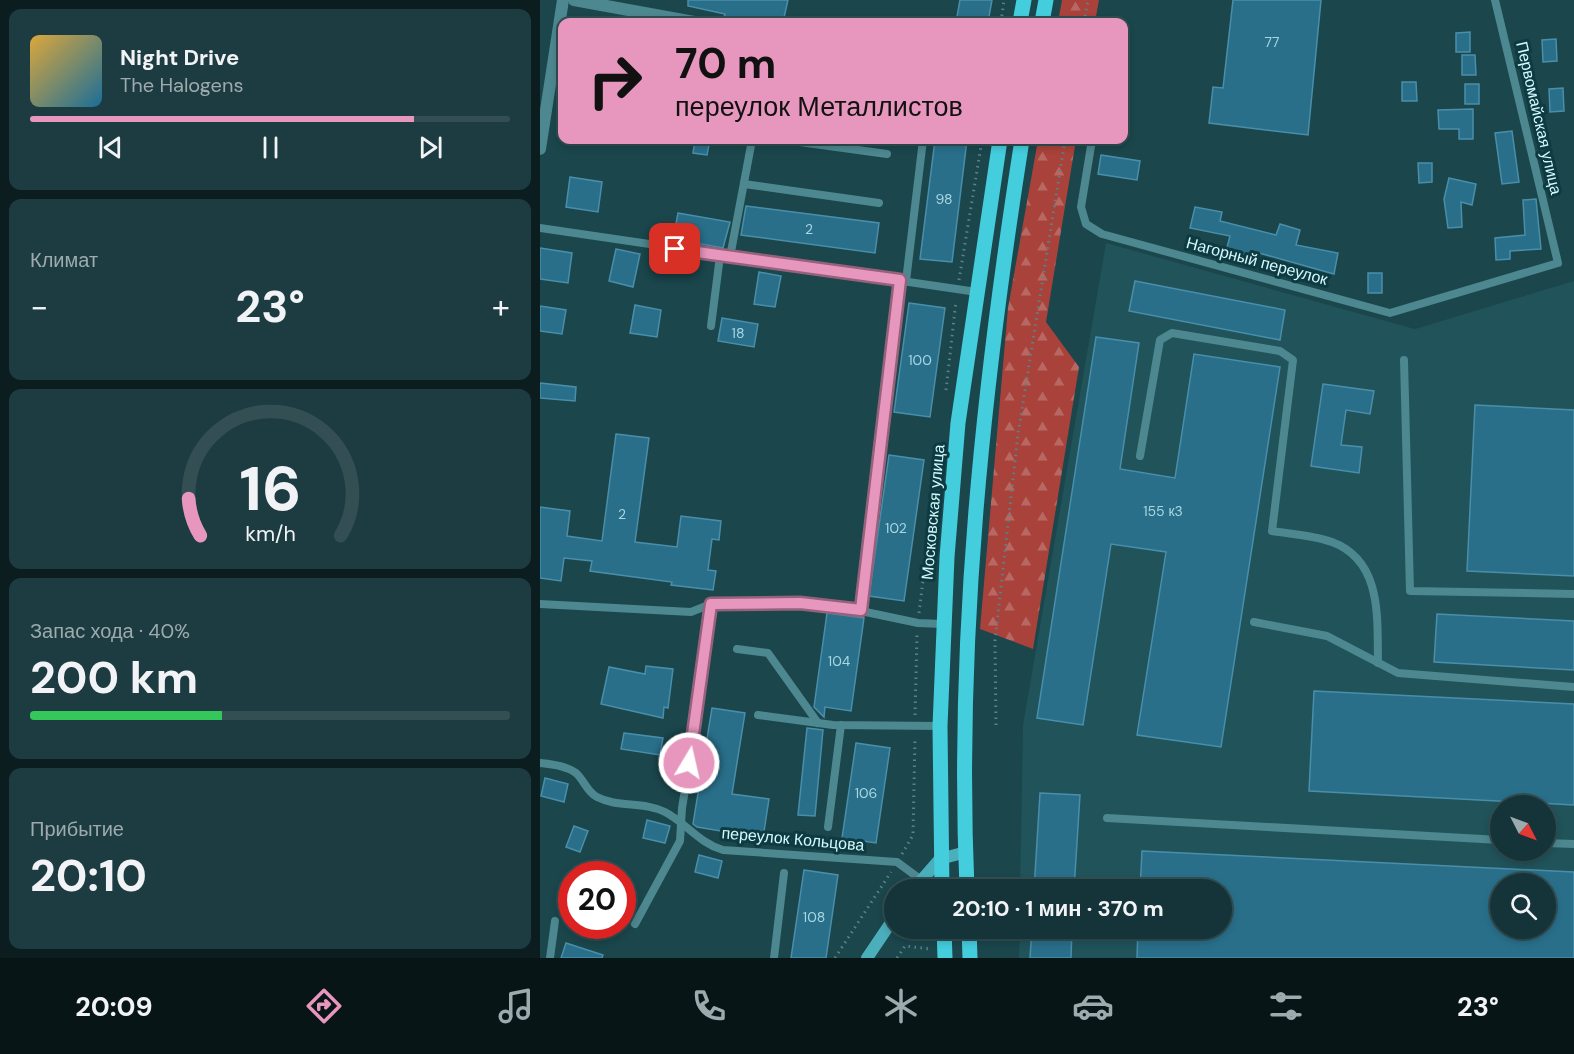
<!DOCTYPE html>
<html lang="ru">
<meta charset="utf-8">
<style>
body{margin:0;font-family:"DM Sans",sans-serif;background:#1d3c41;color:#f1f3f6;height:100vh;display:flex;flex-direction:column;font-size:22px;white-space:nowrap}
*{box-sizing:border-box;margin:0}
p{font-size:20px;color:#9daaae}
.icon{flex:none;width:33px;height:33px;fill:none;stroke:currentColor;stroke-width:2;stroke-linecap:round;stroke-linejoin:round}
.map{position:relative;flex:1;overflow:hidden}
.side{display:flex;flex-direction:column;gap:9px;padding:9px;background:#0b1d1f;width:540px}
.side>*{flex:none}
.banner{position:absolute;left:18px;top:18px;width:570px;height:126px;border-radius:12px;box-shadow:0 3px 9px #0003,0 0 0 2px #334f53;background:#e797bd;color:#111;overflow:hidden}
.needle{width:39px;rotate:132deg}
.tools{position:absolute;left:950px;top:795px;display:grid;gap:12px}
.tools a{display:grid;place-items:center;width:66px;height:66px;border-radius:50%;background:#143439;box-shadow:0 3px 9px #0003,0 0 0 2px #334f53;font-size:30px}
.speed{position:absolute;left:18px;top:861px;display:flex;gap:12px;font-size:30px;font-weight:700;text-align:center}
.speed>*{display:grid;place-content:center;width:78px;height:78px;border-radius:50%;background:#143439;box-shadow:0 3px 9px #0003,0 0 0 2px #334f53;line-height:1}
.speed .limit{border:9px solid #d22;background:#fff;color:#111}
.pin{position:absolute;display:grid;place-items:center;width:51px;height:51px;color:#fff;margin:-26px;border-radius:12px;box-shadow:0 3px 9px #0006}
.me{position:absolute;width:66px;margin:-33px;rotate:9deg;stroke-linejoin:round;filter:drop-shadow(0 0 4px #0008)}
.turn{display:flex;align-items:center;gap:21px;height:126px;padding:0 18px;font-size:27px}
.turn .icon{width:78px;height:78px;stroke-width:2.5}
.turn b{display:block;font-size:42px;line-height:51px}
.big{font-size:45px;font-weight:700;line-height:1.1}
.side .card{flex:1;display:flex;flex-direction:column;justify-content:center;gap:9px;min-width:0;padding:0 21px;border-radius:12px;background:#1d3c41}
.side .dial{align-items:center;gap:0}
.dial svg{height:156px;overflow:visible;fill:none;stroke:#334f53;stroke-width:7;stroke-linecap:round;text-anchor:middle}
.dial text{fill:#f1f3f6;stroke:none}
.song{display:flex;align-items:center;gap:18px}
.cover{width:72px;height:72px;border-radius:9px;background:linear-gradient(135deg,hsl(40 70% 55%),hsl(200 70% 35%))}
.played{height:6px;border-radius:3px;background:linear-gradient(90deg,#e797bd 80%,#334f53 80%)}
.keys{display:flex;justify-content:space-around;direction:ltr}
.heat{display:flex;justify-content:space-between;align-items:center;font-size:33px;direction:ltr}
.charge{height:9px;border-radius:4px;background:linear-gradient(90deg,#34c759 40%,#334f53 0)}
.trip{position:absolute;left:344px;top:879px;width:348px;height:60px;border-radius:30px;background:#143439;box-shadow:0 3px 9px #0003,0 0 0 2px #334f53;font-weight:700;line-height:60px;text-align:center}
.dock{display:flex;height:96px;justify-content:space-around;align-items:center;background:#081517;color:#9daaae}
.dock .icon{width:42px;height:42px}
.dock .active{color:#e797bd}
.dock b{font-size:27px;color:#f1f3f6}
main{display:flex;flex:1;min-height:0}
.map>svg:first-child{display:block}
.built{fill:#20535a;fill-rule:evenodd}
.forest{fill:url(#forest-firs)}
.building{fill:#296f8a;stroke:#4a8eaa;stroke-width:1.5;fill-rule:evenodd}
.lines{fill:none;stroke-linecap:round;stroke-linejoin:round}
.path{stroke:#598389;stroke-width:3;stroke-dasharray:1.5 4.5;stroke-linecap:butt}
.service{stroke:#4d878f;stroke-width:8}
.minor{stroke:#4d878f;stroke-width:12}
.secondary{stroke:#4baebb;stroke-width:12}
.primary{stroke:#44cddd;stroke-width:15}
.route-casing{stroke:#96627b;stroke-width:15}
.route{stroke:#e797bd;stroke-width:10}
.labels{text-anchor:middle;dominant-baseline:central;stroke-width:6;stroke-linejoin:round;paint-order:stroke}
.number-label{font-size:14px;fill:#a8d7e2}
.street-label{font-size:16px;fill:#d3faff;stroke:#0e3b41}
</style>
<main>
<section class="side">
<div class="card">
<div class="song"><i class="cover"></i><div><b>Night Drive</b><p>The Halogens</p></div></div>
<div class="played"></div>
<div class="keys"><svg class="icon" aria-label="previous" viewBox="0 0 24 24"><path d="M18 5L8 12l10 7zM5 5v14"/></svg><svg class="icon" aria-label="pause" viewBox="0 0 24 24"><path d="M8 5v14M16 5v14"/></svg><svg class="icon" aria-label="next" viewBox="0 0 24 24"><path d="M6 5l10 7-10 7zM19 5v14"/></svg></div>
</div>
<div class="card"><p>Климат</p>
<div class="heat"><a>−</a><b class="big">23°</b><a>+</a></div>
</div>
<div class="card dial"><svg viewBox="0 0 100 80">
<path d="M14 69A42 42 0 1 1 86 69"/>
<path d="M14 69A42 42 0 0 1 8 50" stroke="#e797bd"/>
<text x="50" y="56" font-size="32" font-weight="700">16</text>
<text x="50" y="72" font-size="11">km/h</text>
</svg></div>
<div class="card"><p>Запас хода · 40%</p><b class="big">200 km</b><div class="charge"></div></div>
<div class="card"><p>Прибытие</p><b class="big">20:10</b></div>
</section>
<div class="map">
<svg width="1034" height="958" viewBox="0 0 1034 958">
<defs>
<pattern id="forest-firs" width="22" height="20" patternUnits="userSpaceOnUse" patternTransform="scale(1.5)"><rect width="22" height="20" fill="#a9423b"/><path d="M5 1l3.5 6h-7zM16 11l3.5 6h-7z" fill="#b86862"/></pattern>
</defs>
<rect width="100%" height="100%" fill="#1a464c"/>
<path class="built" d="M566,243L875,329L1034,281V958H479L480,929L681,928V890L480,889L483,725ZM960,806H1005V850H960ZM960,884H1005V928H960Z"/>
<g class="forest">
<path d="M522,0H559L555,22H518Z"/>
<path d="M498,140H536L506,322L539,367L493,649L440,629L468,308Z"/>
</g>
<g class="building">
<path d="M148,0H248L243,22H219L184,17L185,14L148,6Z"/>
<path d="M420,0H452L448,22H416Z"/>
<path d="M693,0H781L768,135L669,123L673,87L683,88Z"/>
<path d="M930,32V52H916V33Z"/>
<path d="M1016,39L1017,61L1003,62L1002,40Z"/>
<path d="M922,55H935L936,75H922Z"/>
<path d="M862,82H876L877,101H862Z"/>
<rect x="925" y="84" width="14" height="20"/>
<path d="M1023,88L1024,111L1010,112L1009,89Z"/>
<path d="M933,109V139H919V129H899L898,110Z"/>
<path d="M972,131L979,182L962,184L955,133Z"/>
<path d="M155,140H170L167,155L153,153Z"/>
<path d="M395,140H427L412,262L380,259Z"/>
<path d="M561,155L600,161L597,180L558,174Z"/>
<path d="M878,163H892V182L879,183Z"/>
<path d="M30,177L62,182L58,212L26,207Z"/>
<path d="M909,178L936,184L932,205L921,202L922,227L908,228L904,199Z"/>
<path d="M996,199L1001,249L970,251V259L956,260L955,238L985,235L983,200Z"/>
<path d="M206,206L339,223L335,253L201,235Z"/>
<path d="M655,207L682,212L680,221L736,235L740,224L760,230L756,245L798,253L794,274L719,253L718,259L686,251L690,236L650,228Z"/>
<path d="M138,213L190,222L183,248L133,239Z"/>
<path d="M0,248L32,253L28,283L0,279Z"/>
<path d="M76,249L100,254L93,287L69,281Z"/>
<path d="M219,272L241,276L235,307L214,304Z"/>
<rect x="828" y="273" width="14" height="20"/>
<path d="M595,281L745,310L740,340L589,311Z"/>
<path d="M369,303L405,308L390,417L354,412Z"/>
<path d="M95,305L121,310L117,337L90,333Z"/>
<path d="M0,306L26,310L22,334L0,331Z"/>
<path d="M182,318L218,324L214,347L178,341Z"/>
<path d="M556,337L599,343L580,469L635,478L654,354L740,367L681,747L597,735L626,552L571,544L543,725L497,718Z"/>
<path d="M0,383L36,387L35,401L0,398Z"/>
<path d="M783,384L834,391L830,414L806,410L801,445L822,447L819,473L771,466Z"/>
<path d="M935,405L1034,410V576L927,571Z"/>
<path d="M76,434L109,438L95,542L137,547L141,516L181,521L179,540L172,539L168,570L176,571L173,590L131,585L132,582L50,571L52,561L24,558L21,581L0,578V507L30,511L27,536L62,541Z"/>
<path d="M349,455L384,460L364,601L329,596Z"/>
<path d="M287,613L324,618L311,711L285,707L284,717L274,707Z"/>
<path d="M897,614L1034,621V670L894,662Z"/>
<path d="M106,666L133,669L128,708L124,707L123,718L61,704L69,667L105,674Z"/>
<path d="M774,691L1034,704V805L769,791Z"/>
<path d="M172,708L205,713L192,794L229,799L223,838L157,827L153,824Z"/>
<path d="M267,728L283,730L275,816L258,815Z"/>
<path d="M84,733L123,738L120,755L81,749Z"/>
<path d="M316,743L350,748L336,843L302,838Z"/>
<path d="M5,778L28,784L24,802L1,796Z"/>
<path d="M500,793L540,795L534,890H494Z"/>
<path d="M107,820L130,826L125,843L103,838Z"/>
<path d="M34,826L48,831L40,852L26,847Z"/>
<path d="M602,851L1034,872V958H597L598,928H681V890H600ZM960,884H1005V928H960Z"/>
<path d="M159,855L182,861L178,878L155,872Z"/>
<path d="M264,870L298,875L286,958H251Z"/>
<path d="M492,928H532L531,958H490Z"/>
<path d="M26,943L63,955L62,958H21Z"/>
</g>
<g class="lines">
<g class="path">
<path d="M461,22L464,0"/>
<path d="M544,22L548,0"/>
<path d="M419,280L442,140"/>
<path d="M406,390L416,301"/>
<path d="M379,613L398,459"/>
<path d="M375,715L377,635"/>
<path d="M456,725L455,641L478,434L525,140"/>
<path d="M362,854L373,835L375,737"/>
<path d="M295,958L351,872"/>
<path d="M357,958L365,946L390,949"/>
</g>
<g class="service">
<path d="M245,140L347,154"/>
<path d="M552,140L541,207L546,224L562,234L850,313L1018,263L955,0"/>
<path d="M204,184L339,203"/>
<path d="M0,228L437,292"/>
<path d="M190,257L212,140"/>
<path d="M366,281L383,140"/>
<path d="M171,326L180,256"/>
<path d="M864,360L870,591L1034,594"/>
<path d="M600,456L620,340L632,333L740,351L753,360L732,531C751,534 773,535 792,542C843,561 837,619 838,663"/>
<path d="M0,604L151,612L171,604L259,603L321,611L378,623L402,624"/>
<path d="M321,611L360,280"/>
<path d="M714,622L787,636L858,673L1034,687"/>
<path d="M197,649L228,653L278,723"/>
<path d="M218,715L293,725L400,726"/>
<path d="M0,763C11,764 27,766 36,773C44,780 47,792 57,797C78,808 103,801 125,812C146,823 159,843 183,850L357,862L380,879"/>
<path d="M567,818L960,840"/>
<path d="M288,827L301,725"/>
<path d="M1005,843L1034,844"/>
<path d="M95,924L140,841L142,808L166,660L171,604"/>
<path d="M10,958L15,921"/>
<path d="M234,958L244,873"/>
</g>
<g class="minor">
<path d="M34,0L154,22"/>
<path d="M0,149L23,0"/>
</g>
<g class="secondary">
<path d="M373,890L400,859L426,852"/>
<path d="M327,958L354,918"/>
</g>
<g class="primary">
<path d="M480,22L484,0"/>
<path d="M502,22L506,0"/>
<path d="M402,890L400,726L407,557L418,423L460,140"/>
<path d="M427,890C416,638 443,387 482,140"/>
<path d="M404,928L405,958"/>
<path d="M429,928L430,958"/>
</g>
</g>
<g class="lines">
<g class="route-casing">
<path id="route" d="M135,249L360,280L321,610L260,603L171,604L149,763"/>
</g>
<use href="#route" class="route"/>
</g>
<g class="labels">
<g class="number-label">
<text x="732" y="42">77</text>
<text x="404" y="199">98</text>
<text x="269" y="229">2</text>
<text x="198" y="333">18</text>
<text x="380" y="360">100</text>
<text x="623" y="511">155 к3</text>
<text x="82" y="514">2</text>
<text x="356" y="528">102</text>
<text x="299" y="661">104</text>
<text x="326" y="793">106</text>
<text x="274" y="917">108</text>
</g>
<g class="street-label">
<text transform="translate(999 118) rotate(77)">Первомайская улица</text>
<text transform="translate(717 261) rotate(15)">Нагорный переулок</text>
<text transform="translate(393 512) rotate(-85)">Московская улица</text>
<text transform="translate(253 839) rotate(5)">переулок Кольцова</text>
</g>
</g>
</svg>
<div class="tools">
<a><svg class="needle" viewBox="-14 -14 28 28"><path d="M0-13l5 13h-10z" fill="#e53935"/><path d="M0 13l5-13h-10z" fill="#9daaae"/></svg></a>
<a><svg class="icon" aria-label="search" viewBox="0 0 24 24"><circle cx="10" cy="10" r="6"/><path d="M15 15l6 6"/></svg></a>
</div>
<div class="speed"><div class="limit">20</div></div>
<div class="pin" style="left:135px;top:249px;background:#d93025"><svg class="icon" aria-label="arrive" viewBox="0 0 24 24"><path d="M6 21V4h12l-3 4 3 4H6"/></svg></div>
<svg class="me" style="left:149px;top:763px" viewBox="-20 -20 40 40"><circle r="17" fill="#e797bd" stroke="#fff" stroke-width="3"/><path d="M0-11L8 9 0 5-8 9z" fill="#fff"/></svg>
<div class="trip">20:10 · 1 мин · 370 m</div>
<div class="banner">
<div class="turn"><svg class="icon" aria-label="right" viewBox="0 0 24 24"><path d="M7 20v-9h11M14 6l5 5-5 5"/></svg><div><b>70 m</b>переулок Металлистов</div></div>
</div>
</div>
</main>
<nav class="dock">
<b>20:09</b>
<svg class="icon active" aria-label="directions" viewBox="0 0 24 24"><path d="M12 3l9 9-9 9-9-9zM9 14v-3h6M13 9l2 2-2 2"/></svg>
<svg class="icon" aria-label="music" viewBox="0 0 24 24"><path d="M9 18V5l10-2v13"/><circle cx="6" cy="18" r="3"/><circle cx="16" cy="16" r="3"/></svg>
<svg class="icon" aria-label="phone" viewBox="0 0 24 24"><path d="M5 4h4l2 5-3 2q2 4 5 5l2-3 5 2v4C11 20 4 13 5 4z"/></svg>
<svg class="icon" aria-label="climate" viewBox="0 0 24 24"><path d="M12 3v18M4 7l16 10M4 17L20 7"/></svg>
<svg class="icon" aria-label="car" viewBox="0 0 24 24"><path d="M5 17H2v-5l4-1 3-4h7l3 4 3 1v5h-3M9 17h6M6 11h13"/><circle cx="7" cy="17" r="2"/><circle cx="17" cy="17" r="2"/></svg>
<svg class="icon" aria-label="filters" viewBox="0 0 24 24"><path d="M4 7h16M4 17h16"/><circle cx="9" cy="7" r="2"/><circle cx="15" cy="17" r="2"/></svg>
<b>23°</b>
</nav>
